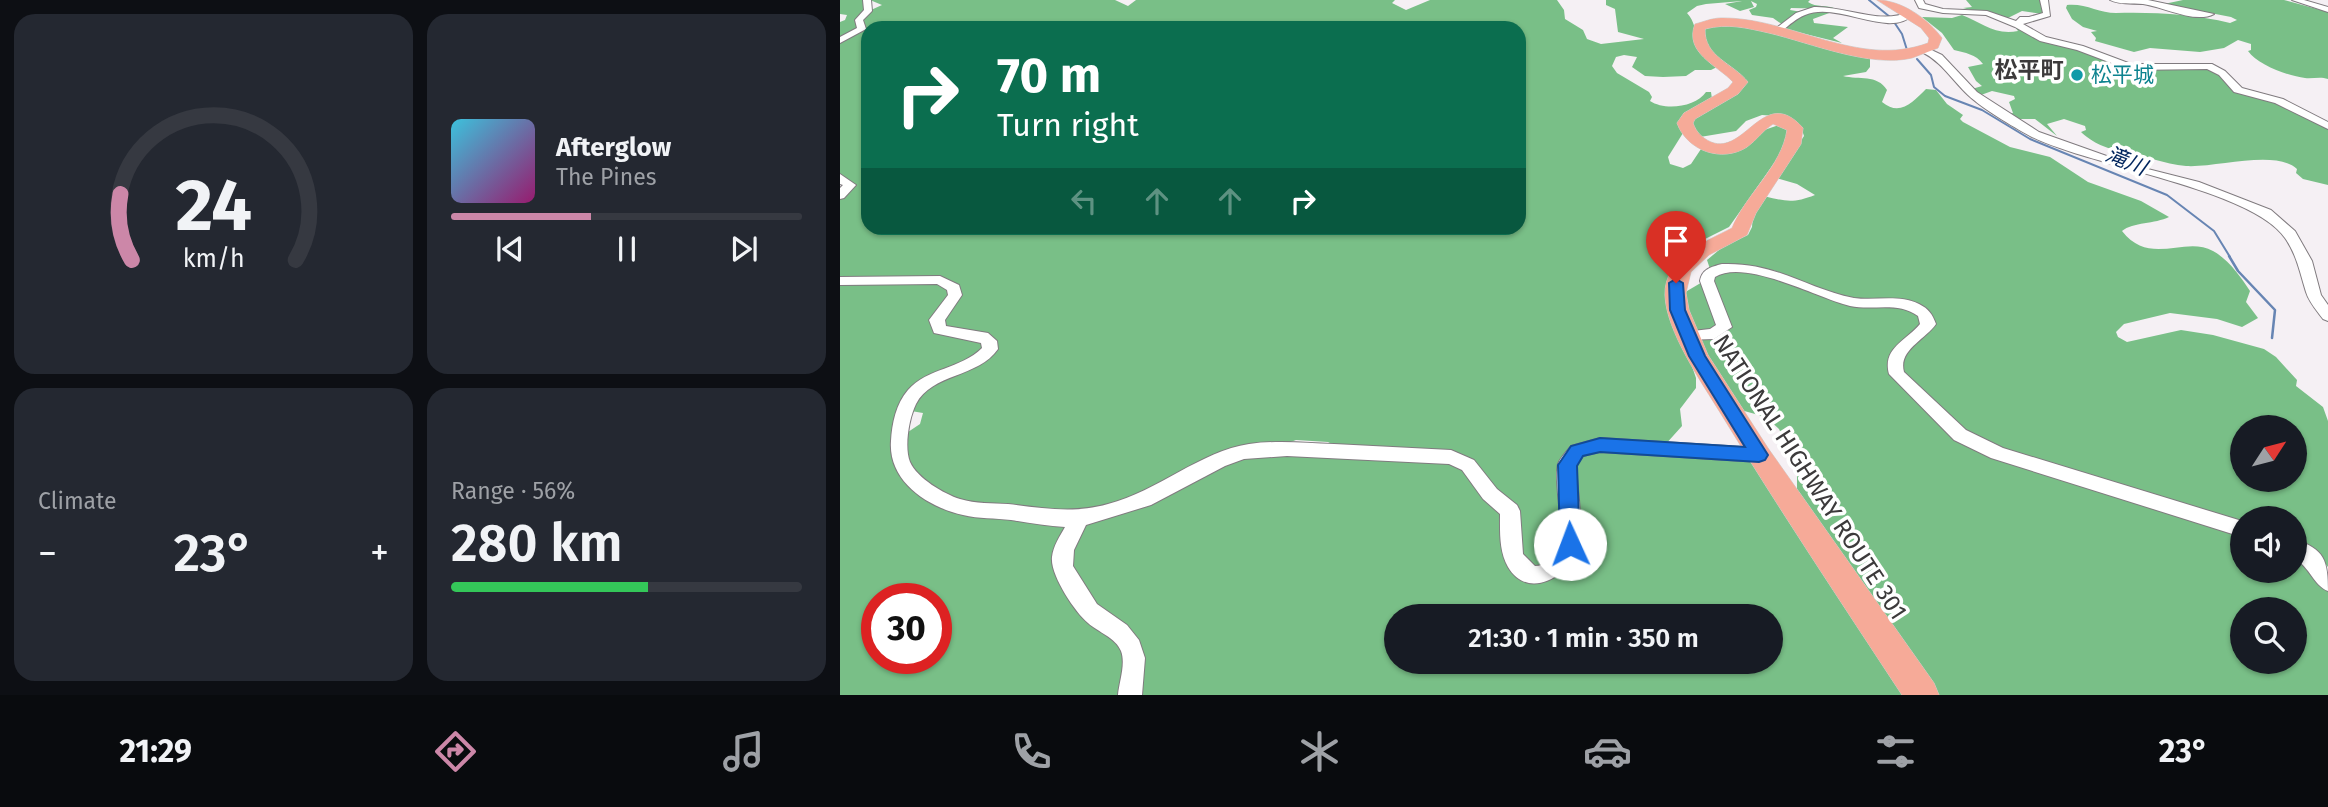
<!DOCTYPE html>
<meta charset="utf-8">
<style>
body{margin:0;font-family:"Fira Sans","Noto Sans JP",sans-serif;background:#242831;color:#f1f3f6;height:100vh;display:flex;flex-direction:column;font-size:26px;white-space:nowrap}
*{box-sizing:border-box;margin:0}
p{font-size:23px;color:#9ea1a6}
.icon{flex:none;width:38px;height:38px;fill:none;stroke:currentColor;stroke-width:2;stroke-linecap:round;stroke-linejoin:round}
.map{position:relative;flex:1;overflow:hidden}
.drawer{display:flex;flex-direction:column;gap:14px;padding:14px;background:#0d0f14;width:840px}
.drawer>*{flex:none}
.banner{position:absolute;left:21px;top:21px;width:665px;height:214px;border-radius:21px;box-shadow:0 2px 5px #0004;background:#0b6e4f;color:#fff;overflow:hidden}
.needle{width:46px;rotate:54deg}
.fabs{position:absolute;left:1390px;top:415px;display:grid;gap:14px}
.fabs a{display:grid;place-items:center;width:77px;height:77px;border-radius:50%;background:#171b24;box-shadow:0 2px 5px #0004;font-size:35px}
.speed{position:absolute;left:21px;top:583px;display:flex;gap:14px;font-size:35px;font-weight:700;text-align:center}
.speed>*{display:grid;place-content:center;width:91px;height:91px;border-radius:50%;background:#171b24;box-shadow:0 2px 5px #0004;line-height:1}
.speed .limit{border:10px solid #d22;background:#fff;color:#111}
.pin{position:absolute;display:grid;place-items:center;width:60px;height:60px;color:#fff;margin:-72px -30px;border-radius:50% 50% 50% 0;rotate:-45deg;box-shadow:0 0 7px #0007}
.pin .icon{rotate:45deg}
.me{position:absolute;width:77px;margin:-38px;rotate:358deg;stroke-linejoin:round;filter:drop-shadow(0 0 5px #0008)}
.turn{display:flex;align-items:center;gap:24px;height:147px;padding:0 21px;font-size:32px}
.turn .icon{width:91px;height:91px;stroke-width:2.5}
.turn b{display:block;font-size:49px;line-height:60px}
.lanes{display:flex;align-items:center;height:66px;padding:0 21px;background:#0003;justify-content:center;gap:35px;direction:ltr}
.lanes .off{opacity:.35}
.big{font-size:52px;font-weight:600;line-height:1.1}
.drawer .card{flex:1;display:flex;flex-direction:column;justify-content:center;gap:10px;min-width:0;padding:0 24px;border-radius:21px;background:#242831}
.drawer .dial{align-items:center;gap:0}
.dial svg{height:182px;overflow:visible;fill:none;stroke:#363941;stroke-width:7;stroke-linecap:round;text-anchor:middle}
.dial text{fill:#f1f3f6;stroke:none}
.song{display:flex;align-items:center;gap:21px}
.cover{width:84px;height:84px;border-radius:10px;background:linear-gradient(135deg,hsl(190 70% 55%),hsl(320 70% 35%))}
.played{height:7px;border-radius:4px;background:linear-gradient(90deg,#cc87a8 40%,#363941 40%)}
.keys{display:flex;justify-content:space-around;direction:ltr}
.heat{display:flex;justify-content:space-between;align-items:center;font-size:38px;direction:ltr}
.charge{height:10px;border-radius:5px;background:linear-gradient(90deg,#34c759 56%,#363941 0)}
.drawer .tiles{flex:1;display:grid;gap:14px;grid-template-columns:repeat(2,1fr)}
.trip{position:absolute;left:544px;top:604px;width:399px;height:70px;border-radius:35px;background:#171b24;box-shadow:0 2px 5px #0004;font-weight:600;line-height:70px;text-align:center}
.tabs{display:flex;height:112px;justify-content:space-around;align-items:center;background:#090b0e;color:#9ea1a6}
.tabs .icon{width:49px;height:49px}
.tabs .current{color:#cc87a8}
.tabs b{font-size:32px;color:#f1f3f6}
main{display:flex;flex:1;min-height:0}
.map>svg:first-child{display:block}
.forest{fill:#79bf87;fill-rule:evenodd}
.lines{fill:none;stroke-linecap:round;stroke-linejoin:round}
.stream-far1{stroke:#6785b3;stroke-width:2}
.stream{stroke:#6785b3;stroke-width:2.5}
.minor-casing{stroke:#807b7f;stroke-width:2}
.highway-casing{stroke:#d0d0d0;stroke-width:1}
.minor{fill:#fff;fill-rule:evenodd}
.highway{fill:#f6aa98;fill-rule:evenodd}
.route{fill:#1a73e8;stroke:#114b97;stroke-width:2}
.culture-dot{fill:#0f9aa8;stroke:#fff;stroke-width:2.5}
.labels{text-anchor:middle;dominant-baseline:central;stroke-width:7;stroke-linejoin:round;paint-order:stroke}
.far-culture-label{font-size:21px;fill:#0d838f;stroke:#fff;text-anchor:start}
.far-water-label{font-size:21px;font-style:italic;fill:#00255d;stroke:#fff}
.far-quarter-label{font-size:23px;font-weight:bold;fill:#3c3a3b;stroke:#fff}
.street-label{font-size:24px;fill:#3c3a3b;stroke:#fff}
</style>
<main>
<section class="drawer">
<div class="tiles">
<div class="card dial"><svg viewBox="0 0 100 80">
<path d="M14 69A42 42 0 1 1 86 69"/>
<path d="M14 69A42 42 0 0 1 9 40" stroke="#cc87a8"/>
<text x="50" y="56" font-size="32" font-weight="700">24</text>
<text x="50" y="72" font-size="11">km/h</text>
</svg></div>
<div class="card">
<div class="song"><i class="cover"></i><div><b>Afterglow</b><p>The Pines</p></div></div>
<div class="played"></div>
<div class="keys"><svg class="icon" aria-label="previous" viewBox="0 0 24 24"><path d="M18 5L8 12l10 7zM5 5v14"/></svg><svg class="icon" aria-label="pause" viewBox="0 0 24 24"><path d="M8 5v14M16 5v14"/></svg><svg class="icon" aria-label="next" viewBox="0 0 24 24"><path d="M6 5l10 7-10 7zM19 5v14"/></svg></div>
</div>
<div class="card"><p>Climate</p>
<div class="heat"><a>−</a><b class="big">23°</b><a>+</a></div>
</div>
<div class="card"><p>Range · 56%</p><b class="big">280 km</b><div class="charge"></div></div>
</div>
</section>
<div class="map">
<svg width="1488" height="695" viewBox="0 0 1488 695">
<rect width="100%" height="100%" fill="#f5f0f4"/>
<g class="forest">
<path d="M0,0H26L20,27L0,39V22L5,20L7,15L0,14Z"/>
<path d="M30,0H275L288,6L296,0H555L552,3L566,10L590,0H717L724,10L725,19L743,30L747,39L761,44L804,39L778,32L775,9L766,5V0H970L968,2C976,8 987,4 996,9L951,8L950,10L962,12L943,25L933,18L912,15L909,10L916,7L917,4L911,1L914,7L900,11L885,4L902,1L866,4L857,6L847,13C863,31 846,44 877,67L871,70H855L846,76L823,77L805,76L792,67L797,57L784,55L776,57L772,66L777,73L809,92L812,97L810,101C825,111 856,107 866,92H871L872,99L844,115L843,133L828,157L830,164L843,168L851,164L861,149H868L936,126L948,127L949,142L889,227L829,257V299L856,378V388L840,409L842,426L824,446L734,448L720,556L697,570L682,559L676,514L631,463L502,450L488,442L456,440L253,514L119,503L85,482L66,464L65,434L80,424L83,413L71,411L76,395L154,345L102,328L115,284L104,279L0,280V196L13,184L0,176V40L20,33L24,29L21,20L31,10L42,5ZM28,28H679V228H28Z"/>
<path d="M1126,0H1202L1203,14L1182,11L1166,19L1123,8L1132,7Z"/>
<path d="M1343,0H1444L1488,12V79C1480,76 1473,79 1465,78C1448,76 1418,65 1408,51L1411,50V44L1398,40L1384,48L1360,52L1310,48L1294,52L1255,41L1256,38L1251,32L1257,31L1243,27L1232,19L1226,8L1227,5C1245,3 1259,13 1276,13C1314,12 1353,14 1390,23L1397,20L1391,17L1324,4Z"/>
<path d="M988,10L992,12L973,19L974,23L1008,27L993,38L1002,43L941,28L965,13Z"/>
<path d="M1122,15C1141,22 1155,36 1178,31L1175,27L1182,28L1191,34L1239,48L1281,65L1361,66L1376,71L1391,87L1431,98L1488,126V185L1463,179L1456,173L1457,169C1435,149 1376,168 1346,166C1324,164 1304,156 1283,149C1270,152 1250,141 1241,132L1246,130L1245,126L1224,119L1207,124L1217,136L1195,119H1178L1170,114L1173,113L1169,102L1175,99L1174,96L1152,91L1141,95L1132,89L1142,86L1136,81L1128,67L1143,64C1136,54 1125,53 1114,50L1102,33L1082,17L1112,18Z"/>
<path d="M893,22L1030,57V67L1026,72L1003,76C1019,80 1037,74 1047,90L1042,102C1060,117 1073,102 1086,89L1096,90L1107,104L1123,115L1120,119L1123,122L1170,147L1210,157L1248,182L1301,201L1329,217C1315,224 1293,222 1282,231C1310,267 1345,235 1373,251C1388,259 1401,277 1410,291L1406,302L1418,318L1402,327L1377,319L1330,313L1284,324L1276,332L1278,337L1287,342L1341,330L1373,335L1424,349L1436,357L1457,380L1456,386L1483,407L1488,421V567L1484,562L1454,542V518H1402V526L1155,450L1123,435L1059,367L1090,316L1001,296L933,270L870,269L867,260L885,245L908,235L912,227L913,214L924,196C947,202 954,203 975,195L957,184L936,178L964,136L961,127L950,117L922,115L906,121L896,131L860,137L851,122L855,117L905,85L874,58L862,34L866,28ZM1402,427H1454V480H1402Z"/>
<path d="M916,271L999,300L1058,303L1084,320L1050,357L1118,438L1402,532V570H1454V551L1488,587V695H1091L957,491V468L939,429L926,417L897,409L859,341L877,336L887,330L871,282L876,272ZM1402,609H1454V662H1402Z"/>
<path d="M96,281L111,291L92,325L140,339L146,350L87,380L55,441L89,497L232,523L220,553L282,641L287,695H0V283ZM37,598H96V658H37Z"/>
<path d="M864,281L879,325L872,330L855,331L842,294Z"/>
<path d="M747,451L903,457L921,467L1075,695H294L296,656L257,613L225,556L238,527L410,454L618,462L662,510L666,558L716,572L732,465ZM556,616H931V662H556Z"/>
</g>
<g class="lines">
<g class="stream-far1">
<path d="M1029,0L1050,17"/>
<path d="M1054,22L1062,34L1067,50"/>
<path d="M1077,59L1091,75L1094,87L1105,96L1142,110L1190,139L1327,195L1374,231L1390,257"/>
</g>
<path class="stream" d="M1389,256L1398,271L1435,310L1432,338"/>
<g class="minor-casing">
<g id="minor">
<path d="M23,0H31L32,11L23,20L26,29L0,43V37L17,28L15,20L24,10Z"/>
<path d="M1075,0H1083L1085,4L1103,9L1147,11L1176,21L1180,17H1189L1203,13L1200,0H1208L1210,16L1183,24L1206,37L1243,46L1291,64H1372L1385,71L1402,88L1443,99L1488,122V129L1435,103L1394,92L1379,75L1367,69L1290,70L1237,50L1200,41L1175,27L1146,15L1103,13L1079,8Z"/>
<path d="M1270,0H1308L1374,14C1355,24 1324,7 1303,4C1292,3 1279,5 1270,0Z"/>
<path d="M1452,0H1464L1488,7V12Z"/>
<path d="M974,7C1005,6 1040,25 1069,12L1073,15C1048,39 998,1 965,15C957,18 949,25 942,31L935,29L956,13Z"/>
<path d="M1085,47L1102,55L1137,92L1199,132L1292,165L1359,182L1431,210L1455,231L1472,261L1481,295L1488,305V321L1483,319C1477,311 1469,302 1466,292C1460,273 1457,255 1445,238C1412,189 1249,166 1190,136C1172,126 1143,109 1128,95C1112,80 1102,62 1082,52V48Z"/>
<path d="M0,174L16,185L4,198L0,199V188L3,185L0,184Z"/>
<path d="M882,264C937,262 967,289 1014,298C1036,301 1058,294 1079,304C1089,309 1092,314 1096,324C1085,340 1058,350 1064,372L1126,430L1163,448L1402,521V537L1151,458L1114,440L1049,374C1042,348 1066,341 1080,324L1078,316C1057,301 1034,311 1010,306C977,298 905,258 875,277L874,281L892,327L874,339L844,340L841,336L844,332L870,329L876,325L860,281C862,269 871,267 882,264Z"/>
<path d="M100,276L119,285L122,295L105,320L106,326L148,333L157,341L158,349C138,378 92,373 76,404C69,418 64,447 70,462C77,478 104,494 120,499C136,504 152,503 168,504C203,508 233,514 268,504C318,491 361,451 409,444C437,440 466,443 494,444C533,446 572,448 611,450L634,460L657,489L677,505L680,511L683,554L695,566C739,563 711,490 718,464C720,458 727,451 731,446L760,438L919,448L925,450L928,455L925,460L919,462L760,452L743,456L736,466C737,485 744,532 739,548C729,576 688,601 668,567C659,551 660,532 660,514L643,499L622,470L609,464L447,456L404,459L385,466L311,505L246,525L234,550L233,566L257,604L287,625L299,640L305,658L302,695H278C279,682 286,664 281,651C276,638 258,632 248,623C235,612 210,575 212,557C213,546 220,536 225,527C207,526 189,523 171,520C155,518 139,519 123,515C87,507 48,481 51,441C52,423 56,404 68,390C87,368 121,369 142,348L141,343L94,333L89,320L108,295L107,290L97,284L0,285V277Z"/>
<path d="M1454,539C1485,549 1488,561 1488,591C1474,586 1470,567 1454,558Z"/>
</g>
</g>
<g class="highway-casing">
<path id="highway" d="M1037,0C1062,0 1088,19 1102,38L1098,48C1089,51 1081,55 1072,58C1030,68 971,43 929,33C907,28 887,23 865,29C864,57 893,63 908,82L898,94L855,119L853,123C856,132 862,138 871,142C905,156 924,84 963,128L961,144L916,213L907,235L869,255L851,272L846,293L849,310L868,355L928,448L1094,683L1099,695H1062C1001,602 939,509 881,414C862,383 826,331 825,295C824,258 865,242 892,228C906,194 942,166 947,130L933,124C923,130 917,140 907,147C882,163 847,151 837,123L844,113L888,88L893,82C877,65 844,53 855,24C863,22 872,18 881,18C951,17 1018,69 1088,43L1089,38L1081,28Z"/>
</g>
<use href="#minor" class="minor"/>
<use href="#highway" class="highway"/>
</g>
<path class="route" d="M836,279L843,283L845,310L865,356L928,455L925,460L919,462L760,452L743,456L737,466L740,544L737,550L730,553L723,550L720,544L718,465L731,446L760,438L905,447L849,356L830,310L829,283Z"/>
<circle class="culture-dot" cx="1237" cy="75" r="7"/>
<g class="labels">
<g class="far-culture-label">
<text x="1251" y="75">松平城</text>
</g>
<g class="far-water-label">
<text transform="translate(1286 161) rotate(22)">滝川</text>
</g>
<g class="far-quarter-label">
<text x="1189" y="70">松平町</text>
</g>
<g class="street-label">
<text transform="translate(970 477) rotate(57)">NATIONAL HIGHWAY ROUTE 301</text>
</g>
</g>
</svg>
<div class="fabs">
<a><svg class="needle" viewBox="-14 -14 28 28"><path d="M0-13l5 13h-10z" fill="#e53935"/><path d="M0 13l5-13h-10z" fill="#9ea1a6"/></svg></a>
<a><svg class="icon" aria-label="sound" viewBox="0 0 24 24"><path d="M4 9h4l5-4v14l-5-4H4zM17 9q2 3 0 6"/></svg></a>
<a><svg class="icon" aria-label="search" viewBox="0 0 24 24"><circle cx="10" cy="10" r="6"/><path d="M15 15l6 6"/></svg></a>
</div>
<div class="speed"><div class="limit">30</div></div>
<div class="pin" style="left:836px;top:283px;background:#d93025"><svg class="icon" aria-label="arrive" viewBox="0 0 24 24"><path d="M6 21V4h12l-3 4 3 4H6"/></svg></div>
<svg class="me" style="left:730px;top:544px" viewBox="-20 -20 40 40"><circle r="19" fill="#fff"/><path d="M0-13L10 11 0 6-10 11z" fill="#1a73e8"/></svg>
<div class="trip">21:30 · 1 min · 350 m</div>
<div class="banner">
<div class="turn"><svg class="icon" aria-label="right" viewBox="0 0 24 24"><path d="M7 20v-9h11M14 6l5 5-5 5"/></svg><div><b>70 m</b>Turn right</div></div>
<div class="lanes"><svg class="icon off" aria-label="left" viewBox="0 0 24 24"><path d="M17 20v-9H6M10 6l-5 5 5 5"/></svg><svg class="icon off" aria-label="ahead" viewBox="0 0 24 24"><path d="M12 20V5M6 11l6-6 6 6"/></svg><svg class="icon off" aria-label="ahead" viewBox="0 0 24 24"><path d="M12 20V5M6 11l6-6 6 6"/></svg><svg class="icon" aria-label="right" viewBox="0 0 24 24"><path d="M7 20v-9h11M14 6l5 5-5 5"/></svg></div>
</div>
</div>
</main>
<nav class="tabs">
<b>21:29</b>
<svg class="icon current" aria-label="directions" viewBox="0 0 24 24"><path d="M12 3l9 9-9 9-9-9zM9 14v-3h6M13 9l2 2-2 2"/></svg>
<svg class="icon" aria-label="music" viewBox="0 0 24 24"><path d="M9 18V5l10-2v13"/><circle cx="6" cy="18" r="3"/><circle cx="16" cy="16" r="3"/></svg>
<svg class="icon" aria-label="phone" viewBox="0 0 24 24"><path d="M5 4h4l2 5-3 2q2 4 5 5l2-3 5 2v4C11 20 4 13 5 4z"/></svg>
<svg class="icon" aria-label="climate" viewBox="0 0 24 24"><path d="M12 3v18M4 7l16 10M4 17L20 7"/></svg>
<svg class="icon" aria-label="car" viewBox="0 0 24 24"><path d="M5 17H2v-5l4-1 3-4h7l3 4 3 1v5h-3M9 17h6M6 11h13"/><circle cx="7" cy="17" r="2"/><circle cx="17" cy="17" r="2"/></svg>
<svg class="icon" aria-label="filters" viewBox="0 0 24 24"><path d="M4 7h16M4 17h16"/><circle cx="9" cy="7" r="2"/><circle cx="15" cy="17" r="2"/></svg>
<b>23°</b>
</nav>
